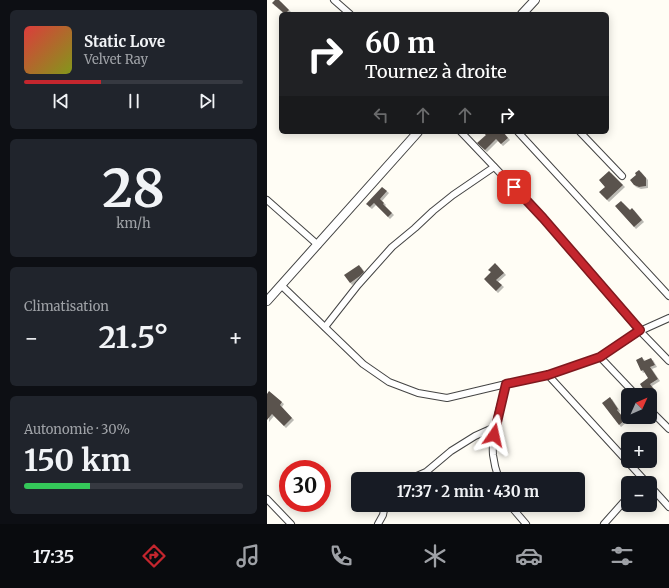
<!DOCTYPE html>
<html lang="fr">
<meta charset="utf-8">
<style>
body{margin:0;font-family:Merriweather,serif;background:#20242c;color:#f1f3f6;height:100vh;display:flex;flex-direction:column;font-size:15px;white-space:nowrap}
*{box-sizing:border-box;margin:0}
p{font-size:13px;color:#9ea1a6}
.icon{flex:none;width:22px;height:22px;fill:none;stroke:currentColor;stroke-width:2;stroke-linecap:round;stroke-linejoin:round}
.map{position:relative;flex:1;overflow:hidden}
.panel{display:flex;flex-direction:column;gap:10px;padding:10px;background:#0d0f14;width:267px}
.panel>*{flex:none}
.guide{position:absolute;left:12px;top:12px;width:330px;height:122px;border-radius:6px;box-shadow:0 2px 10px #0003;background:#202124;color:#fff;overflow:hidden}
.needle{width:26px;rotate:45deg}
.buttons{position:absolute;left:354px;top:388px;display:grid;gap:8px}
.buttons a{display:grid;place-items:center;width:36px;height:36px;border-radius:6px;background:#171b24;box-shadow:0 2px 10px #0003;font-size:20px}
.speed{position:absolute;left:12px;top:460px;display:flex;gap:8px;font-size:20px;font-weight:700;text-align:center}
.speed>*{display:grid;place-content:center;width:52px;height:52px;border-radius:50%;background:#171b24;box-shadow:0 2px 10px #0003;line-height:1}
.speed .limit{border:6px solid #d22;background:#fff;color:#111}
.pin{position:absolute;display:grid;place-items:center;width:34px;height:34px;color:#fff;margin:-17px;border-radius:8px;box-shadow:0 2px 6px #0006}
.me{position:absolute;width:44px;margin:-22px;rotate:11deg;stroke-linejoin:round;filter:drop-shadow(0 0 3px #0008)}
.turn{display:flex;align-items:center;gap:14px;height:84px;padding:0 20px;font-size:18px}
.turn .icon{width:52px;height:52px;stroke-width:2.5}
.turn b{display:block;font-size:28px;line-height:34px}
.lanes{display:flex;align-items:center;height:38px;padding:0 20px;background:#0003;justify-content:center;gap:20px;direction:ltr}
.lanes .off{opacity:.35}
.big{font-size:30px;font-weight:700;line-height:1.1}
.panel .tile{flex:1;display:flex;flex-direction:column;justify-content:center;gap:6px;min-width:0;padding:0 14px;border-radius:6px;background:#20242c}
.panel .dial{align-items:center;gap:0}
.dial b{font-size:52px;line-height:1}
.song{display:flex;align-items:center;gap:12px}
.cover{width:48px;height:48px;border-radius:6px;background:linear-gradient(135deg,hsl(0 70% 55%),hsl(70 70% 35%))}
.played{height:4px;border-radius:2px;background:linear-gradient(90deg,#c4262e 35%,#363941 35%)}
.keys{display:flex;justify-content:space-around;direction:ltr}
.heat{display:flex;justify-content:space-between;align-items:center;font-size:22px;direction:ltr}
.charge{height:6px;border-radius:3px;background:linear-gradient(90deg,#34c759 30%,#363941 0)}
.trip{position:absolute;left:84px;top:472px;width:234px;height:40px;border-radius:6px;background:#171b24;box-shadow:0 2px 10px #0003;font-weight:700;line-height:40px;text-align:center}
.dock{display:flex;height:64px;justify-content:space-around;align-items:center;background:#090b0e;color:#9ea1a6}
.dock .icon{width:28px;height:28px}
.dock .selected{color:#c4262e}
.dock b{font-size:18px;color:#f1f3f6}
main{display:flex;flex:1;min-height:0}
.map>svg:first-child{display:block}
.building{fill:#5a524d;filter:url(#shadow)}
.lines{fill:none;stroke-linecap:round;stroke-linejoin:round}
.minor-casing{stroke:#444;stroke-width:8}
.tertiary-casing{stroke:#444;stroke-width:10}
.minor{stroke:#fff;stroke-width:6}
.tertiary{stroke:#fff;stroke-width:8}
.route-casing{stroke:#7f191e;stroke-width:10}
.route{stroke:#c4262e;stroke-width:7}
</style>
<main>
<section class="panel">
<div class="tile">
<div class="song"><i class="cover"></i><div><b>Static Love</b><p>Velvet Ray</p></div></div>
<div class="played"></div>
<div class="keys"><svg class="icon" aria-label="previous" viewBox="0 0 24 24"><path d="M18 5L8 12l10 7zM5 5v14"/></svg><svg class="icon" aria-label="pause" viewBox="0 0 24 24"><path d="M8 5v14M16 5v14"/></svg><svg class="icon" aria-label="next" viewBox="0 0 24 24"><path d="M6 5l10 7-10 7zM19 5v14"/></svg></div>
</div>
<div class="tile dial"><b>28</b><p>km/h</p></div>
<div class="tile"><p>Climatisation</p>
<div class="heat"><a>−</a><b class="big">21.5°</b><a>+</a></div>
</div>
<div class="tile"><p>Autonomie · 30%</p><b class="big">150 km</b><div class="charge"></div></div>
</section>
<div class="map">
<svg width="402" height="524" viewBox="0 0 402 524">
<defs>
<filter id="shadow"><feDropShadow dx="2" dy="2" stdDeviation="0" flood-color="#0004"/></filter>
</defs>
<rect width="100%" height="100%" fill="#fffdf5"/>
<g class="building">
<path d="M8,0H12L22,10L18,14L5,3Z"/>
<path d="M216,132H236L241,138L234,144L229,139L218,150L210,143L219,135Z"/>
<path d="M372,170L379,178V186L372,187L367,185L363,180L369,175L368,173Z"/>
<path d="M342,171L356,185L340,200L332,192L338,187L332,180Z"/>
<path d="M115,187L120,191L113,199L117,203L116,204L125,213L121,217L107,203L103,207L99,204Z"/>
<path d="M354,201L363,210L365,208L375,220L367,227L348,206Z"/>
<path d="M228,263L237,273L229,280L235,285L229,291L217,279L224,272L221,270Z"/>
<path d="M92,265L97,272L93,276L83,283L77,275Z"/>
<path d="M375,357L377,361L384,358L388,365L383,367L391,379L383,384L388,391L381,395H380L373,384L381,378L376,370L374,371L369,360Z"/>
<path d="M2,391L15,402L13,405L25,418L17,426L5,414L0,420V394Z"/>
<path d="M343,397L351,409L350,410L358,420L352,425L335,403Z"/>
</g>
<g class="lines">
<g class="minor-casing">
<g id="minor">
<path d="M67,0L83,14"/>
<path d="M194,132L276,218L373,331L402,361"/>
<path d="M251,132L402,296"/>
<path d="M313,132L355,176"/>
<path d="M0,200L51,245"/>
<path d="M14,285L96,364L122,382L151,393L180,398L239,384L281,375L333,357L373,331L402,318"/>
<path d="M58,327L91,285L125,247L148,228L166,211L186,195L227,167"/>
<path d="M333,357L369,395"/>
<path d="M281,375L380,483"/>
<path d="M383,410L402,429"/>
<path d="M143,479L159,472L184,451L208,436L228,427"/>
<path d="M232,479C229,471 227,463 226,455C224,434 234,405 239,384"/>
<path d="M383,486L402,507"/>
<path d="M0,499L24,524"/>
<path d="M245,505L247,510L259,524"/>
<path d="M111,524L116,515L118,505"/>
<path d="M337,524L361,497"/>
</g>
</g>
<g class="tertiary-casing">
<g id="tertiary">
<path d="M255,14L268,0"/>
<path d="M0,301L151,132"/>
</g>
</g>
<use href="#minor" class="minor"/>
<use href="#tertiary" class="tertiary"/>
</g>
<g class="lines">
<g class="route-casing">
<path id="route" d="M227,435L239,384L281,375L333,357L373,330L276,218L247,187"/>
</g>
<use href="#route" class="route"/>
</g>
</svg>
<div class="buttons">
<a><svg class="needle" viewBox="-14 -14 28 28"><path d="M0-13l5 13h-10z" fill="#e53935"/><path d="M0 13l5-13h-10z" fill="#9ea1a6"/></svg></a>
<a>+</a>
<a>−</a>
</div>
<div class="speed"><div class="limit">30</div></div>
<div class="pin" style="left:247px;top:187px;background:#d93025"><svg class="icon" aria-label="arrive" viewBox="0 0 24 24"><path d="M6 21V4h12l-3 4 3 4H6"/></svg></div>
<svg class="me" style="left:227px;top:435px" viewBox="-20 -20 40 40"><path d="M0-17L14 15 0 8-14 15z" fill="#c4262e" stroke="#fff" stroke-width="4"/></svg>
<div class="trip">17:37 · 2 min · 430 m</div>
<div class="guide">
<div class="turn"><svg class="icon" aria-label="right" viewBox="0 0 24 24"><path d="M7 20v-9h11M14 6l5 5-5 5"/></svg><div><b>60 m</b>Tournez à droite</div></div>
<div class="lanes"><svg class="icon off" aria-label="left" viewBox="0 0 24 24"><path d="M17 20v-9H6M10 6l-5 5 5 5"/></svg><svg class="icon off" aria-label="ahead" viewBox="0 0 24 24"><path d="M12 20V5M6 11l6-6 6 6"/></svg><svg class="icon off" aria-label="ahead" viewBox="0 0 24 24"><path d="M12 20V5M6 11l6-6 6 6"/></svg><svg class="icon" aria-label="right" viewBox="0 0 24 24"><path d="M7 20v-9h11M14 6l5 5-5 5"/></svg></div>
</div>
</div>
</main>
<nav class="dock">
<b>17:35</b>
<svg class="icon selected" aria-label="directions" viewBox="0 0 24 24"><path d="M12 3l9 9-9 9-9-9zM9 14v-3h6M13 9l2 2-2 2"/></svg>
<svg class="icon" aria-label="music" viewBox="0 0 24 24"><path d="M9 18V5l10-2v13"/><circle cx="6" cy="18" r="3"/><circle cx="16" cy="16" r="3"/></svg>
<svg class="icon" aria-label="phone" viewBox="0 0 24 24"><path d="M5 4h4l2 5-3 2q2 4 5 5l2-3 5 2v4C11 20 4 13 5 4z"/></svg>
<svg class="icon" aria-label="climate" viewBox="0 0 24 24"><path d="M12 3v18M4 7l16 10M4 17L20 7"/></svg>
<svg class="icon" aria-label="car" viewBox="0 0 24 24"><path d="M5 17H2v-5l4-1 3-4h7l3 4 3 1v5h-3M9 17h6M6 11h13"/><circle cx="7" cy="17" r="2"/><circle cx="17" cy="17" r="2"/></svg>
<svg class="icon" aria-label="filters" viewBox="0 0 24 24"><path d="M4 7h16M4 17h16"/><circle cx="9" cy="7" r="2"/><circle cx="15" cy="17" r="2"/></svg>
</nav>
